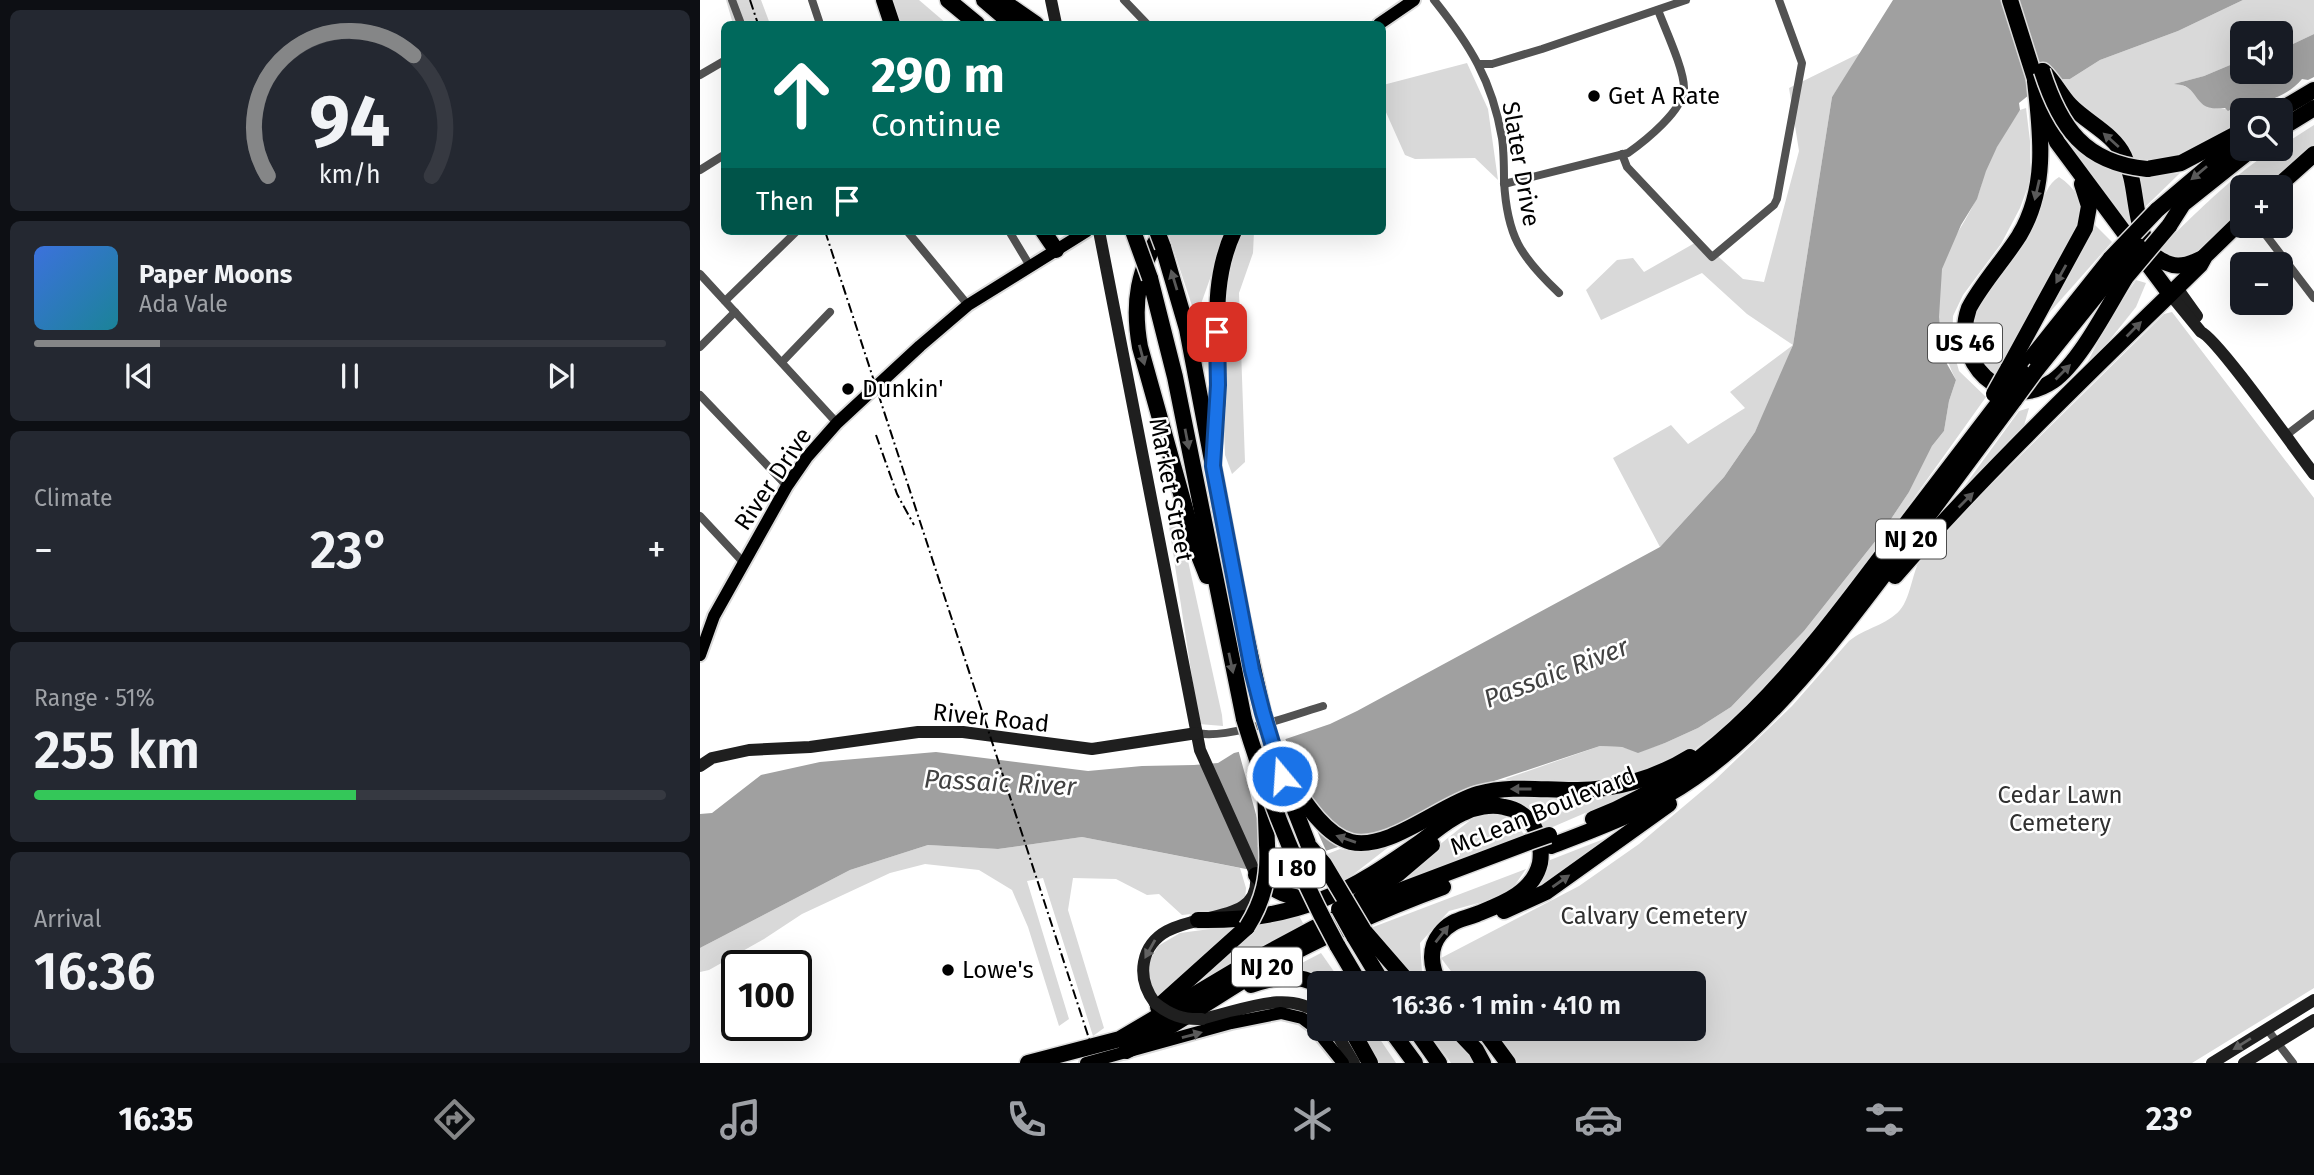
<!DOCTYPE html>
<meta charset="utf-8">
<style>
body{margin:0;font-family:"Fira Sans",sans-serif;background:#242831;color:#f1f3f6;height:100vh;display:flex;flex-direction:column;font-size:26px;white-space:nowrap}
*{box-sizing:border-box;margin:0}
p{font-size:23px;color:#9ea1a6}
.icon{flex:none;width:38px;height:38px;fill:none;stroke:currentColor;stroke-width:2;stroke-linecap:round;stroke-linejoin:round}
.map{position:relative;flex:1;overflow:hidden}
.drawer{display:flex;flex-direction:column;gap:10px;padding:10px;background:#0d0f14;width:700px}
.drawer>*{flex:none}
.hud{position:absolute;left:21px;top:21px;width:665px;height:214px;border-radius:10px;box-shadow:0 7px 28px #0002;background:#00695c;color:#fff;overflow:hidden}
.buttons{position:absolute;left:1530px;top:21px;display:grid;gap:14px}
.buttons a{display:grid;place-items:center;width:63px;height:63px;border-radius:10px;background:#171b24;box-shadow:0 7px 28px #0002;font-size:35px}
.speed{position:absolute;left:21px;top:950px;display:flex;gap:14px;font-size:35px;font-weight:700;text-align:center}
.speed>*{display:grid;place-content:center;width:91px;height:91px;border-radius:50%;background:#171b24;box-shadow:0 7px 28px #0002;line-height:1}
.speed .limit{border:4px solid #111;border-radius:10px;background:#fff;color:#111}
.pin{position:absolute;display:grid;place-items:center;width:60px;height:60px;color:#fff;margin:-30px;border-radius:14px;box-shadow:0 4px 10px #0006}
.me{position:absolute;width:77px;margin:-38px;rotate:342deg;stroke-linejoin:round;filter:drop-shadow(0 0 5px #0008)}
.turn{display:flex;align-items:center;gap:24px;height:147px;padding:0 35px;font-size:32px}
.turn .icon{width:91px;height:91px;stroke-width:2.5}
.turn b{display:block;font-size:49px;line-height:60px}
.then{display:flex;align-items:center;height:66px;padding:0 35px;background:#0003;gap:14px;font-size:26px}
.big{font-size:52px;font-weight:600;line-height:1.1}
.drawer .tile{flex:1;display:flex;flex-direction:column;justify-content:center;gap:10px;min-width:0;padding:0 24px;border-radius:10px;background:#242831}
.drawer .dial{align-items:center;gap:0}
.dial svg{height:182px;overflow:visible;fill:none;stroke:#363941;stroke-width:7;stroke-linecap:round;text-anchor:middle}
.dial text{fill:#f1f3f6;stroke:none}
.song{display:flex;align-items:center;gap:21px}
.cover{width:84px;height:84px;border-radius:10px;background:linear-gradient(135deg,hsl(220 70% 55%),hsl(190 70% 35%))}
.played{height:7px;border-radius:4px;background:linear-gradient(90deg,#858687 20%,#363941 20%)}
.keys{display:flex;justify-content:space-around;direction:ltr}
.heat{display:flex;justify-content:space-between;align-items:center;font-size:38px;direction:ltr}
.charge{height:10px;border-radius:5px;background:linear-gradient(90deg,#34c759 51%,#363941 0)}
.trip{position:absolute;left:607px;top:971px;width:399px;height:70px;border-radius:10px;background:#171b24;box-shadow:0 7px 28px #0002;font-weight:600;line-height:70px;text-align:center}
.menu{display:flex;height:112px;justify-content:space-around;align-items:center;background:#090b0e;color:#9ea1a6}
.menu .icon{width:49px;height:49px}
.menu .on{color:#858687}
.menu b{font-size:32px;color:#f1f3f6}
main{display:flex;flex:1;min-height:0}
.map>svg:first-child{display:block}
.green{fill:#d9d9d9}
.water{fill:#a0a0a0}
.pier{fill:#fff}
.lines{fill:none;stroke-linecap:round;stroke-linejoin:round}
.primary-casing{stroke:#dbdbdb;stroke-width:16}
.highway-casing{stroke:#dbdbdb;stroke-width:19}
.street{stroke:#525252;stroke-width:8}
.secondary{stroke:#1f1f1f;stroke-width:12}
.primary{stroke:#000;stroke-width:12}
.highway{stroke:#000;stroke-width:16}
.rail{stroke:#000;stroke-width:2;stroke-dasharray:10 3.5 2 3.5;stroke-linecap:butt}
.highway-bridge-casing{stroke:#dbdbdb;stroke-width:19;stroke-linecap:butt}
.secondary-bridge{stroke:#1f1f1f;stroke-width:12}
.highway-bridge{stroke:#000;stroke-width:16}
.oneway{fill:#595959}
.oneway2{fill:#626262}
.route-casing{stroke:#114b97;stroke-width:18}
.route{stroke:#1a73e8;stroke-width:12}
.poi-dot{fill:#000;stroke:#fff;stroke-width:2.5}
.labels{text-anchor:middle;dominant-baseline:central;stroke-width:5;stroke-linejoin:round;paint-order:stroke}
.shield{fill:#fff;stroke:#4c4c4c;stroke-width:2}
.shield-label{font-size:23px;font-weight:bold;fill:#000}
.poi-label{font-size:24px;fill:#000;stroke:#fff;text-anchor:start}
.street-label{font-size:24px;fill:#000;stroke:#fff}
.park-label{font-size:24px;fill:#303030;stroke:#fff}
.water-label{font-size:26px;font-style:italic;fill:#414141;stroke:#fff}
</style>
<main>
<section class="drawer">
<div class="tile dial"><svg viewBox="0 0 100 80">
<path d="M14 69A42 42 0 1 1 86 69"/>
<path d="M14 69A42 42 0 0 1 78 16" stroke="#858687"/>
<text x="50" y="56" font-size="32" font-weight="700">94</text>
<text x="50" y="72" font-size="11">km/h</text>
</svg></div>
<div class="tile">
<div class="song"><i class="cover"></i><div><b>Paper Moons</b><p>Ada Vale</p></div></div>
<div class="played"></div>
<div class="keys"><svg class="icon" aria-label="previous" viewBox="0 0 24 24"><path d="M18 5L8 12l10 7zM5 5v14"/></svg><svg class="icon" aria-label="pause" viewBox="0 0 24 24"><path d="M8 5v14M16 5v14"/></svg><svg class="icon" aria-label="next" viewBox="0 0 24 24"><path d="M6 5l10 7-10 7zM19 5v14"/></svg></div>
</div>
<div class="tile"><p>Climate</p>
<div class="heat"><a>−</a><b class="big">23°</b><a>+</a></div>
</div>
<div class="tile"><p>Range · 51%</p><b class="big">255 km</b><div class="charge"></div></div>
<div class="tile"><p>Arrival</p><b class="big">16:36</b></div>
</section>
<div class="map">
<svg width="1614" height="1063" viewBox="0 0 1614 1063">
<rect width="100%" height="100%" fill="#fff"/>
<g class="green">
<path d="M26,0H61L70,24H33Z"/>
<path d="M187,0H219L247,24H195Z"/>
<path d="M1543,0H1614V34L1580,50V33H1542V60L1504,76L1478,83L1494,91C1505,123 1556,104 1579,97L1560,110H1542V123C1511,144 1473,159 1437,164L1359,85L1362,79H1370L1400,60L1478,31Z"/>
<path d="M1162,52L1132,97L1093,345L1076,389L1055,432L1024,477L960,547L913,458L971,425L988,444L1045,408L1030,392L1093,345L1047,314L1002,273L901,320L886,290L917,260L933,258L944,272L1000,240L1043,279L1064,282L1099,151L1089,88Z"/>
<path d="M767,63L788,109L798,180L775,158L715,159L705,155L685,110H683V85Z"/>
<path d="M1326,108L1330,141V181L1320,208L1301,244L1263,295L1253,316L1252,346L1259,371L1286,397L1171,558L1123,621L1037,717L990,753L904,785L819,784L805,779L900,746L922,747L938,752L965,743L998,728L1031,707L1104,631L1181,534L1209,492L1232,446L1244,431L1249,401L1256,380C1240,350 1234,304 1241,270C1247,244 1267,221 1277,197C1281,189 1282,180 1285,171C1294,150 1307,129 1320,110Z"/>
<path d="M1350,114C1372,147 1388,161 1425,175L1433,221L1428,227L1367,149Z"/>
<path d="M1614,125V146L1569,187H1542V213L1493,259L1478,264L1458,250C1481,228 1552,155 1580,149V147Z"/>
<path d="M1480,173L1443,209L1439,178Z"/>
<path d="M1359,177C1375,187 1383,202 1383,221L1295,378L1284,369L1267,328C1288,286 1316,249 1338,209C1344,198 1348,183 1359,177Z"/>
<path d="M1395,225L1412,242L1349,313L1363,281Z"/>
<path d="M471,231H527L496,318L469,236Z"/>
<path d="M538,231H554L553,253L539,293L545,462L532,474L525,455L519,305Z"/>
<path d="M1436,280L1446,283L1436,307L1380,377L1408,322Z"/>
<path d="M1472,312L1614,498V988L1492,1063H817L793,1029H994V984L760,983L741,958L879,886L939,844L1015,780L1092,706L1149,641C1165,628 1187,625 1200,610C1212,596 1212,568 1225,550L1464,314Z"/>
<path d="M1329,408L1323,429L1242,517L1319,411Z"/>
<path d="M479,520L522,715L523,726L499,724L469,526Z"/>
<path d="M934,792L841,832L790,797L870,799Z"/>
<path d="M796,813L814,821L826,837L689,885L773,818Z"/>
<path d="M914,835L835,893L845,862Z"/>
<path d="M382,837L540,868L546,888L545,900L528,910L482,915L459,894L447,895L416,879L373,878L368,910L404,1028L393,1036L343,878L327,881L369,1019L359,1026L328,927L312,890L279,870L225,864L190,873L102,914L64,939L9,970L0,972V948L150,870L228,845L298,849Z"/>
<path d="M695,842L641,884L625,855L640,849L659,852Z"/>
<path d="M826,869L808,895L749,911L720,943L722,972L727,983H717L668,929Z"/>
<path d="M598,914L604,925L565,944L489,990L558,922Z"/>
<path d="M540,925L459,1003L451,990L447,965L458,946L480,933Z"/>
<path d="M621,953L642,983H627L596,966Z"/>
<path d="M657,1029H673L696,1063H677Z"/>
<path d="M726,1029H749L764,1044L775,1063H751Z"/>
</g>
<g class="water">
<path d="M1193,0H1543L1478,31L1400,60L1370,79H1362L1329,95L1319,103L1320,110L1297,147L1286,171L1277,199L1261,225L1242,269L1239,317L1242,344L1247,364L1256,380L1249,401L1244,431L1232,446L1209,492L1181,534L1104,631L1031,707L998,728L965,743L938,753L922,747L900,746L770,789L745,799L682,833L578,866L546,869L382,837L298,849L228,845L150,870L0,948V814L12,813L61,775L120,762L236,752L388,771L442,766L494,765L518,763L534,753L571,744L630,724L657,711L960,547L1024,477L1055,432L1093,345L1132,97Z"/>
<path d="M1614,34V77L1608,80L1602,79C1589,95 1570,100 1551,106C1543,108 1535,106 1528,111L1525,108C1490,113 1503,85 1474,84L1504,76L1542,60V72H1580V50Z"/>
</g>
<path class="pier" d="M584,736L609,796L652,847L615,826L628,855L584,868L560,829L538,749Z"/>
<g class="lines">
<g class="primary-casing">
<g id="primary">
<path d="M679,24L714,0"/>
<path d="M0,655L14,616L87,486L107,457L137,423L220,346L268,305L387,231"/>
<path d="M386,1063L531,1023L581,1013L602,1018L614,1027L643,1063"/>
</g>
</g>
<g class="highway-casing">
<g id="highway">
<path d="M184,0L192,24"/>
<path d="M248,0L277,24"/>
<path d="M284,0L312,24"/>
<path d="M301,0L336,24"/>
<path d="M1310,0L1348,120L1357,142L1470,294"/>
<path d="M1343,71C1354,81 1360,94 1370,105C1386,122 1414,134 1424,156C1440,190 1430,221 1455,258"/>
<path d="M1335,81C1341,134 1348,188 1319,236C1303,261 1283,282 1269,308C1250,361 1303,415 1353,381C1380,362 1408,306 1426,277"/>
<path d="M1580,110L1614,90"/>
<path d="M1580,129L1614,108"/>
<path d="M1447,169L1481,163L1536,134"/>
<path d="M1577,187L1614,154"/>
<path d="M1457,210L1542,138"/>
<path d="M1469,226L1483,204L1552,149"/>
<path d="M343,231L356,250"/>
<path d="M462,231C438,269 432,303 440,347L497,551L507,576"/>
<path d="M463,247L487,329L542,618L563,713"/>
<path d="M1453,255C1472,269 1483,268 1503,258"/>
<path d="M450,278L475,377L544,719"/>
<path d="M1308,369L1385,228L1389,206L1382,184"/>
<path d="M1337,369L1419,267"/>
<path d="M1321,371L1411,258"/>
<path d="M514,443C516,423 518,402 518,382C518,330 511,280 534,231"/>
<path d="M1195,576C1290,467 1397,366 1500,265L1505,256L1542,220"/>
<path d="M577,762C596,787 620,834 651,842C689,851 740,805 778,794C810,785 841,790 873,790C913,791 956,778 990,757"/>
<path d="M582,777L609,846"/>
<path d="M565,789L567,845"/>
<path d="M893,819C1017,772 1100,664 1177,562C1219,507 1261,452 1303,397"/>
<path d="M851,846C901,827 950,809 994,778C1073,723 1137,637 1195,560C1235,507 1275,453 1315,399"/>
<path d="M556,875C574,892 590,899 615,899"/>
<path d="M660,899L699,873L732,845"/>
<path d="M804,911L846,892L969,804"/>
<path d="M498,920C540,921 583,915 623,899C657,886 689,864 719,843C733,833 747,820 763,813C775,807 791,804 804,807C816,809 827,816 834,827C840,838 842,850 840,863C833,893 802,904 777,914C762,920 751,920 740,934C728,949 731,966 739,984"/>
<path d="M664,931L710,984"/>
<path d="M654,936L683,984"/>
<path d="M637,945L660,984"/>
<path d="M551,985C574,977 597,972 620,986"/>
<path d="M458,1007L547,927"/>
<path d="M651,1029L670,1063"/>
<path d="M690,1029L715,1063"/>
<path d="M715,1029L739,1063"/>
<path d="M756,1029L776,1050L783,1063"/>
<path d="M783,1029L808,1063"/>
<path d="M426,1051C471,1029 511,999 554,974C614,940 678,911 743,887"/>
<path d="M328,1063L420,1039L536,970L614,928L686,896L829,842"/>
</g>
</g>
<g class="street">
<path d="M32,0L41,24"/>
<path d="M112,0L120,24"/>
<path d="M424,0L447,24"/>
<path d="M734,0C770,45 792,80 802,138C804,152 804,167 804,181C807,236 820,256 859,293"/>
<path d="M779,64H792L842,49L986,0"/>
<path d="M0,75L24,61"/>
<path d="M922,154L927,167L1012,257L1074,205L1077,199L1102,63L1079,0"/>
<path d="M0,170L24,155"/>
<path d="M804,184L928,153C945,141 984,110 984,88C984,69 965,29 958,10"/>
<path d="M1559,226L1614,298"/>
<path d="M207,231L268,305"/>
<path d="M309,231L330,266"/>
<path d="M0,274L137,423"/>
<path d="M25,301L97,231"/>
<path d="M0,347L35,312"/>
<path d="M82,362L130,312"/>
<path d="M0,395L87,486"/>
<path d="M1585,436L1614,414"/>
<path d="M0,516L43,562"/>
<path d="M497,733C526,740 593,715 623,706"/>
<path d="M1567,1029L1593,1063"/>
</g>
<g class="secondary">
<path d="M351,0L356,24"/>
<path d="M399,231L500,750L556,875C563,938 456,899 444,962C441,978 446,991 455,1003"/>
<path d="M1477,288L1497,316"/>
<path d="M1470,294L1501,332C1517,338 1597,452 1614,474"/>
<path d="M0,766L12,758L49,750L110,747L218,732H263L392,749L497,733"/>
<path d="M502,1019C540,1012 585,988 620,1014"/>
<path d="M634,1029L654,1063"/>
<path d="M1512,1063L1614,1000"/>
<path d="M1544,1063L1614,1020"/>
</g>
<use href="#primary" class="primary"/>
<use href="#highway" class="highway"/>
<g class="rail">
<path d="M50,0L58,24"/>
<path d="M125,231L397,1063"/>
<path d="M176,435L197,494L214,525"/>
</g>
<g class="highway-bridge-casing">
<g id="highway-bridge">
<path d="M1342,71C1360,127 1384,163 1447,169"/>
<path d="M433,231L450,278"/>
<path d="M457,231L463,247"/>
<path d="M1411,258L1457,210"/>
<path d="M1419,267L1438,246"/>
<path d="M1426,277L1469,226"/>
<path d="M1294,394L1308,369"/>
<path d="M1303,397L1321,371"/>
<path d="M1315,399L1337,369"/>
<path d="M563,713L577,762"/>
<path d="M544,719C568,798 597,872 637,945"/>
<path d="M829,842L849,835"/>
<path d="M609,846L624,864L664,931"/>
<path d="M639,909L654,936"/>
<path d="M547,927C564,900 569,876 567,845"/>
</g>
</g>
<path class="secondary-bridge" d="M455,1003C470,1015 483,1020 502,1019"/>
<use href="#highway-bridge" class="highway-bridge"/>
</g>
<defs><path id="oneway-solid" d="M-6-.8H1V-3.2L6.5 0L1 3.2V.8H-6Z" transform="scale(1.75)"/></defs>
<g class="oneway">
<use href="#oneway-solid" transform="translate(1411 140) rotate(-138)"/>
<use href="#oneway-solid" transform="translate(1499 173) rotate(140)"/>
<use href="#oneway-solid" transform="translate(1337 190) rotate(103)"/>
<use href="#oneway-solid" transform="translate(1361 274) rotate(119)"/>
<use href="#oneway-solid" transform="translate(474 280) rotate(-107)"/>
<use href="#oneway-solid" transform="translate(1434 329) rotate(-45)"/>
<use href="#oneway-solid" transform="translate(442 355) rotate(75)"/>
<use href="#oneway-solid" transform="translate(1363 372) rotate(-45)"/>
<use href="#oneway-solid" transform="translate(487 439) rotate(79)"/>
<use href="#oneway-solid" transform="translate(1266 500) rotate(-45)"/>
<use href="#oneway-solid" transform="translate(531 663) rotate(78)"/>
<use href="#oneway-solid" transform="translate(821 789) rotate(-180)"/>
<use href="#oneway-solid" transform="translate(646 839) rotate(-161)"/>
<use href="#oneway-solid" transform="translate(861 881) rotate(-35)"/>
<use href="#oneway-solid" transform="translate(742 934) rotate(-52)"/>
<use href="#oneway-solid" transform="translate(492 1035) rotate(-15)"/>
</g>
<g class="oneway2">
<use href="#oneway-solid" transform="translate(450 949) rotate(119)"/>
<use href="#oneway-solid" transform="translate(1542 1044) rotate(148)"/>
</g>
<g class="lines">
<g class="route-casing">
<path id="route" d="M517,332L518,385L513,466L552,670L563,713L582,776"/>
</g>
<use href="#route" class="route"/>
</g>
<g class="poi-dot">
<circle cx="894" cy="96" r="7"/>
<circle cx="148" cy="389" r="7"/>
<circle cx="248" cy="970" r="7"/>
</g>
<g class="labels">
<g class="shield">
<rect x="1228" y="323.5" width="74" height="39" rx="5"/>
<rect x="1176" y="519.5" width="70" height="39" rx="5"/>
<rect x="569" y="848.5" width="56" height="39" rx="5"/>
<rect x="532" y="947.5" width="70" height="39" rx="5"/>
</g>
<g class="shield-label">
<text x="1265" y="343">US 46</text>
<text x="1211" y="539">NJ 20</text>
<text x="597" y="868">I 80</text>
<text x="567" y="967">NJ 20</text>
</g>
<g class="poi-label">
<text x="908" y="96">Get A Rate</text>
<text x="162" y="389">Dunkin'</text>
<text x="262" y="970">Lowe's</text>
</g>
<g class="street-label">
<text transform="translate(821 164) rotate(80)">Slater Drive</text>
<text transform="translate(73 479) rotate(-56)">River Drive</text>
<text transform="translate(471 490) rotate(79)">Market Street</text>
<text transform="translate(291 718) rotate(6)">River Road</text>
<text transform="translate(843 811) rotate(-22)">McLean Boulevard</text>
</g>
<g class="park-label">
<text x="1360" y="795">Cedar Lawn<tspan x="1360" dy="28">Cemetery</tspan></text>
<text x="954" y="916">Calvary Cemetery</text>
</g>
<g class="water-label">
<text transform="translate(856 673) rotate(-21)">Passaic River</text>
<text transform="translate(300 783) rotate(3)">Passaic River</text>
</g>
</g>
</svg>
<div class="buttons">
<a><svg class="icon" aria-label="sound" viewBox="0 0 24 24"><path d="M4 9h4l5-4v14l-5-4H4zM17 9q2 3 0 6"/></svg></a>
<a><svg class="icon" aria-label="search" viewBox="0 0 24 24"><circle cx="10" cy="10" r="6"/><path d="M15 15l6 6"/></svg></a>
<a>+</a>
<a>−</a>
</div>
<div class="speed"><div class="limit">100</div></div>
<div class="pin" style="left:517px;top:332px;background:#d93025"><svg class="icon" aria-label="arrive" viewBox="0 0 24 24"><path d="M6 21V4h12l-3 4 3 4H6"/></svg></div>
<svg class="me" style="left:582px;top:776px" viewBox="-20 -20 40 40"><circle r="17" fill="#1a73e8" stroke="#fff" stroke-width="3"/><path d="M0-11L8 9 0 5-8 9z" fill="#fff"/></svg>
<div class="trip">16:36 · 1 min · 410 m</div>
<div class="hud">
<div class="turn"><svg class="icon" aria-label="ahead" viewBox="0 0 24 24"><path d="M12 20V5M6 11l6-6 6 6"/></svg><div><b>290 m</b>Continue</div></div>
<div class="then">Then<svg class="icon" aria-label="arrive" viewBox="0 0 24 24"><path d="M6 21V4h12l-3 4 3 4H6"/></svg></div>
</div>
</div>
</main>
<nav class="menu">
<b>16:35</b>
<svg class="icon on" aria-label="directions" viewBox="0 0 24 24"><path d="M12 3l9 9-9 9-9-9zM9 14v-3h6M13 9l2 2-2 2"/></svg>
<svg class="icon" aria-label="music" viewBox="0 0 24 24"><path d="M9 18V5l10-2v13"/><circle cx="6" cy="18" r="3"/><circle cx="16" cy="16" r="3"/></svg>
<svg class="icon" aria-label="phone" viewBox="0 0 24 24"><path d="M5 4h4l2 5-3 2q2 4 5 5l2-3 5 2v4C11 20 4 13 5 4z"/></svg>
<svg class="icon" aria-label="climate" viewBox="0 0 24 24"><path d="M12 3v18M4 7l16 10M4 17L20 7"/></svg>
<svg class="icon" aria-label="car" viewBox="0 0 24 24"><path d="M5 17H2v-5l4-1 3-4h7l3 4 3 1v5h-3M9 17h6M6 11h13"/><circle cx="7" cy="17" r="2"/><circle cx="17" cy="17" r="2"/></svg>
<svg class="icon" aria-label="filters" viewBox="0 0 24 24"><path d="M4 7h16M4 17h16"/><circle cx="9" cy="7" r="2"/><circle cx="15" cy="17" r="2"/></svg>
<b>23°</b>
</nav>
